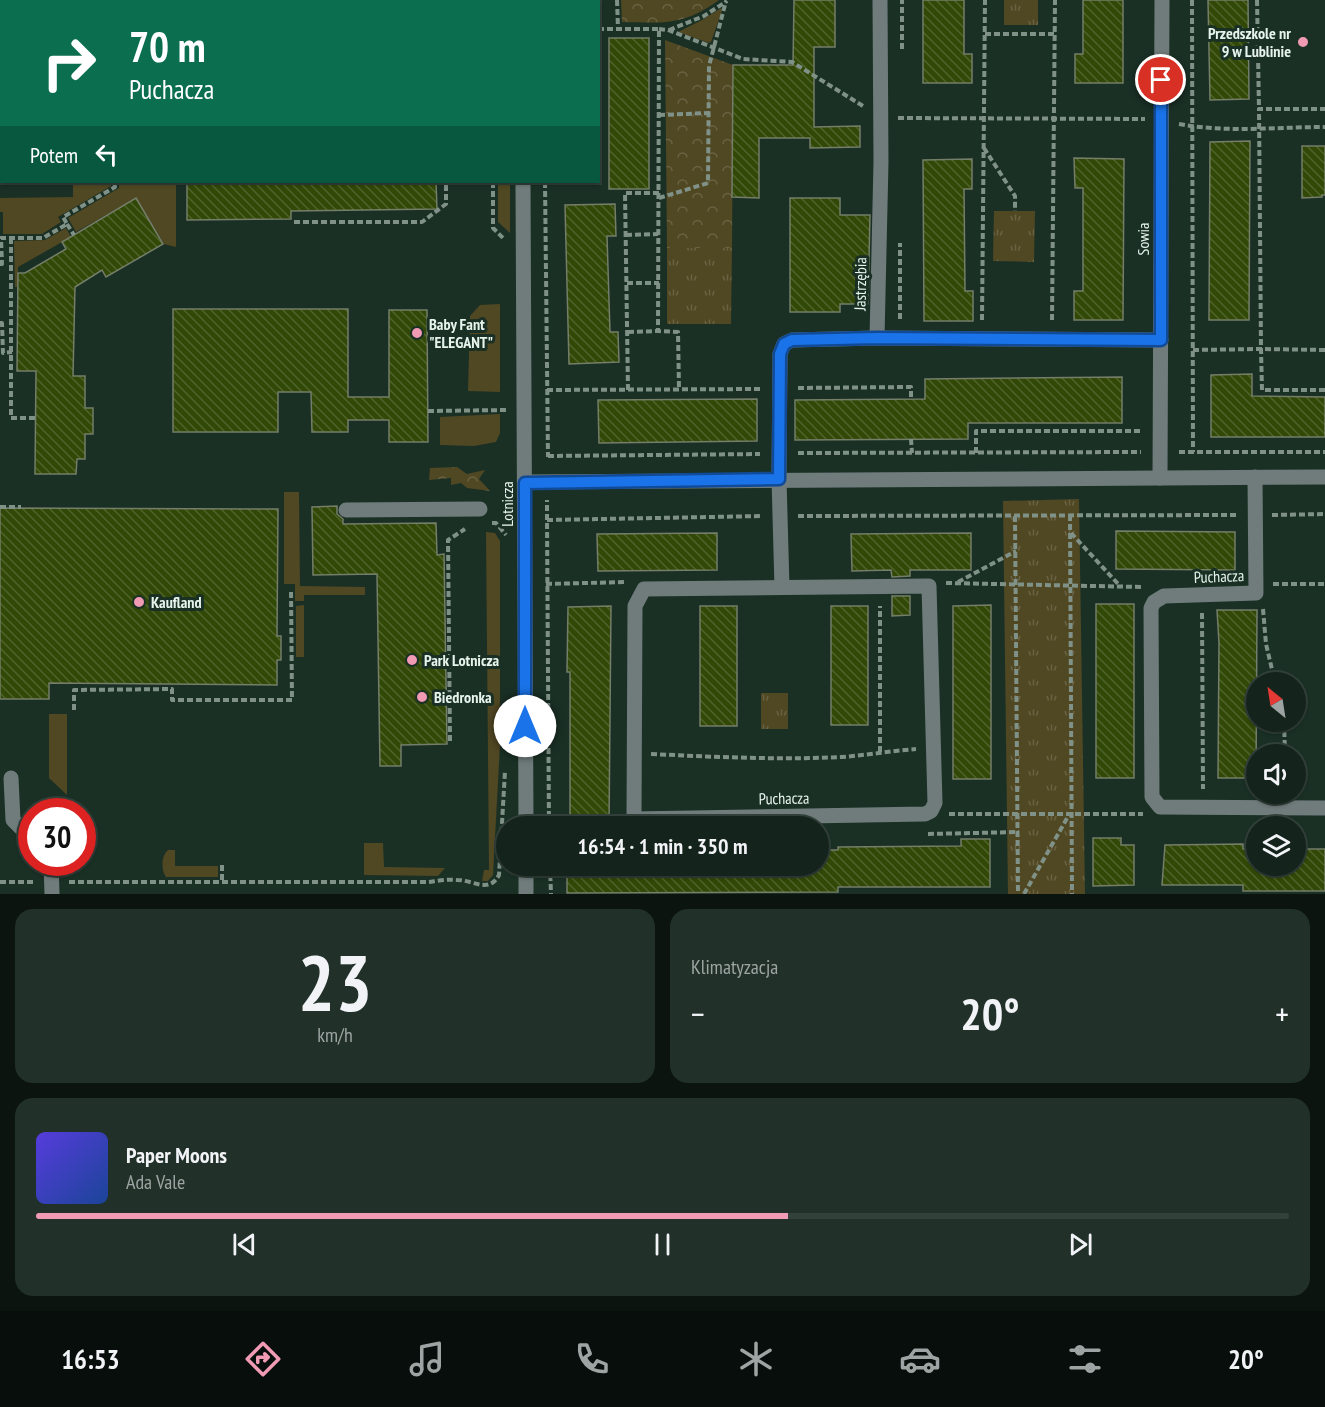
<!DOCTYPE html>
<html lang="pl">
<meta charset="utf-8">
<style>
body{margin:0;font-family:"PT Sans Narrow",sans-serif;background:#213029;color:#f1f3f6;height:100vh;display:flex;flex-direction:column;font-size:22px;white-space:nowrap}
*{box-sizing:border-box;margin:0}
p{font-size:20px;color:#9da4a3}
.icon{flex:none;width:33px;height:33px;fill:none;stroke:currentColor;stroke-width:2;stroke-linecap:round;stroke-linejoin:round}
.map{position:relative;height:894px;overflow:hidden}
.details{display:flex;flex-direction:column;gap:15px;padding:15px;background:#0b140f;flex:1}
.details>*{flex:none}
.hud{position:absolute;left:0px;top:0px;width:600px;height:183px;box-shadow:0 2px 4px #0004,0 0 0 2px #33413b;background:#0b6e4f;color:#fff;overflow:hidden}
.needle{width:39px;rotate:330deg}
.fabs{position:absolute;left:1246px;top:672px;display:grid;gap:12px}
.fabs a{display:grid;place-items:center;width:60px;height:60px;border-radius:50%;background:#14241c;box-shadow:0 2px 4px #0004,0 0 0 2px #33413b;font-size:30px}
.speed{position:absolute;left:18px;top:798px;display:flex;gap:12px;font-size:30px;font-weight:700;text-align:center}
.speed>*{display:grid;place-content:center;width:78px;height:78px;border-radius:50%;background:#14241c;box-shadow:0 2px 4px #0004,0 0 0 2px #33413b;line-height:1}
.speed .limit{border:9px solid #d22;background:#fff;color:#111}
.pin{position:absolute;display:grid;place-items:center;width:51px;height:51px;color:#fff;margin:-26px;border:3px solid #fff;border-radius:50%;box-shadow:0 2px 6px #0007}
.me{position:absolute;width:66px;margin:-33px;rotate:0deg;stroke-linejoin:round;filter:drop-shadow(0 0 4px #0008)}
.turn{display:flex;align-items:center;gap:21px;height:126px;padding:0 30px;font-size:27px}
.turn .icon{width:78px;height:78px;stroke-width:2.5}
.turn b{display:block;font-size:42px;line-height:51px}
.then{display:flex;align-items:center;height:57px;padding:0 30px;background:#0003;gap:12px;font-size:22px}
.big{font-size:45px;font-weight:600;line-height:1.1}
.details .tile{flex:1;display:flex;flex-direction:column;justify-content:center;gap:9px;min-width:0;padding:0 21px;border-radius:18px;background:#213029}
.details .dial{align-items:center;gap:0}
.dial b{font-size:78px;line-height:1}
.song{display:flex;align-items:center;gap:18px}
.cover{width:72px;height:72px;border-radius:9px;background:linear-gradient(135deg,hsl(250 70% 55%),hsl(220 70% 35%))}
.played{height:6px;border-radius:3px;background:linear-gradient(90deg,#f09ab4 60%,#33413b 60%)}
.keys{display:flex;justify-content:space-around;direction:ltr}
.heat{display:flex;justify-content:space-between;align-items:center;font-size:33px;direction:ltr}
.details .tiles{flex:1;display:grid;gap:15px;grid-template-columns:1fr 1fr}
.tile:last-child{grid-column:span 2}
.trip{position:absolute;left:496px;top:816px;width:333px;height:60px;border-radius:30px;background:#14241c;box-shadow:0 2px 4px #0004,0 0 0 2px #33413b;font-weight:600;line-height:60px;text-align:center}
.menu{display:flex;height:96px;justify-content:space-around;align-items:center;background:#080e0b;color:#9da4a3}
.menu .icon{width:42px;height:42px}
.menu .on{color:#f09ab4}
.menu b{font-size:27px;color:#f1f3f6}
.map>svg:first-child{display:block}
.green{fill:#504723}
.forest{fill:url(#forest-crowns)}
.park{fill:url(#park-tufts)}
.building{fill:url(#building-back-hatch);stroke:#747e68;stroke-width:1.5}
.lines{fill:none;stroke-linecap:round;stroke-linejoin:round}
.path{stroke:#809288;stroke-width:4;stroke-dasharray:6 3;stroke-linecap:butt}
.minor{stroke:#6f7c7b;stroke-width:15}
.route-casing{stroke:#114b97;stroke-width:15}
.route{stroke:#1a73e8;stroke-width:10}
.poi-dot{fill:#f09ab4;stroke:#1a3025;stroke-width:2}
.labels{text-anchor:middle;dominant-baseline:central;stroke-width:6;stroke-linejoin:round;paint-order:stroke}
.poi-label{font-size:16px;font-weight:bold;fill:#e6f4ec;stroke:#1a3025;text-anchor:start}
.street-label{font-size:16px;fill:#e6f4ec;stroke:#1a3025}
</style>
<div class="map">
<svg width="1325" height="894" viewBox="0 0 1325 894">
<defs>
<pattern id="forest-crowns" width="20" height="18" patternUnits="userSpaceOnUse" patternTransform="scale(1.5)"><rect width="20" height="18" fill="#504723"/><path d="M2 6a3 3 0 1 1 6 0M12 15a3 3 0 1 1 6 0" fill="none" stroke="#696243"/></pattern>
<pattern id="park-tufts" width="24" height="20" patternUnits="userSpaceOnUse" patternTransform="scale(1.5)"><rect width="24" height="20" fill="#504723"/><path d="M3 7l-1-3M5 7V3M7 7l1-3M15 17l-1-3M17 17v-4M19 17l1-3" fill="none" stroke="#696243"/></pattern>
<pattern id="building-back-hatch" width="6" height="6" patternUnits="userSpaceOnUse" patternTransform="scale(1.5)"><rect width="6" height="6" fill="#314807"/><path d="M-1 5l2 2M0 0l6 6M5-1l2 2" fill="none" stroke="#4f632b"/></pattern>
</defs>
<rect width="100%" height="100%" fill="#1a3025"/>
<g class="green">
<path d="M721,8L722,11L711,42L709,43L678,32L702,20Z"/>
<path d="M73,182H111V186L58,217L61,222L42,234H3V212H0V198L73,197Z"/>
<path d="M119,182H176V247L164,244L136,198L76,232L68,218L119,188Z"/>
<path d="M498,182H510V233L498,222Z"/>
<path d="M66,228L71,237L18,267V287H15L14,241L45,240Z"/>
<path d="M500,304V392L468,391L470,316L480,305Z"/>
<path d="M500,414V433L496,442L474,446L440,445V417Z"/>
<path d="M284,492H299L300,586L365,587V595H304V601H295V584H284Z"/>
<path d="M486,532L495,533L500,541V745L493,875L488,881H482L484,870H489Z"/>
<path d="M304,605V657H296V606Z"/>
<path d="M49,714H67V795L49,778Z"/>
<path d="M364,843H383L384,867L445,868L438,876L364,875Z"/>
<path d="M168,850H175V866H218V877H166C161,870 161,856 168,850Z"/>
</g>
<g class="forest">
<path d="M621,0H719C683,26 664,23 622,22Z"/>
<path d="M665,40L733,65L732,248H667Z"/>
<path d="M457,467L467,474L485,470L479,479L490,491L467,488L461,483L451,485V478L429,480L430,468Z"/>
</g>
<g class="park">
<rect x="1004" y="0" width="34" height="25"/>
<path d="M994,211H1035L1034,262L993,261Z"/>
<path d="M667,248H732L731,324H667Z"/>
<path d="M1079,499L1085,894H1008L1003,501Z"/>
<rect x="761" y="693" width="27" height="36"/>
</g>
<g class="building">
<path d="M794,0H835V47H814V127L860,126V147L810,148V138H759V198L732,197L733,65H793Z"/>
<path d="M923,0H964V54H972V83H923Z"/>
<path d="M1083,0H1123V83H1075V54H1083Z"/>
<path d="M1208,0H1248L1249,99L1210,100Z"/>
<rect x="609" y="38" width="40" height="151"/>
<path d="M1250,141L1249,320H1209L1210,142Z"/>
<path d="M1302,146H1325V195H1322V197L1302,198Z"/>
<path d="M1074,158L1124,159L1123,320H1074V291H1083V188H1075Z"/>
<path d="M972,159V189H964L965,291H973V321H924L923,160Z"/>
<path d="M187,182H436L437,209L291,211V219L187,220Z"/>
<path d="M136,198L163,244L106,277L102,270L75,287L73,376H85V408H93V434H85V459H77L76,474H35L36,371H17L18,273H25L66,249L62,242Z"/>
<path d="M790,198H840V215H870L868,304H840V312H790Z"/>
<path d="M615,204L616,236H607L610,332H618L619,362L569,364L565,205Z"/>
<path d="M173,309H348V397H389V310H427L428,442H389V420H348V432H312L311,392H278V432H173Z"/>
<path d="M1252,374V396L1325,397V437H1211V375Z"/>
<path d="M1122,377V423H968V439L795,440V400L925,399V379Z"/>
<path d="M757,399V441L599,443L598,400Z"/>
<path d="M337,506V514L343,519V524L436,523L437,555L444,554L447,744L401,745V766H380L377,574L313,575L312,507Z"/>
<path d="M0,508L278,509L277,636H281V660H277V685L49,683V699H0Z"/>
<path d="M1116,531L1235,532V570L1116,569Z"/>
<path d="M717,533V570L598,571L597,534Z"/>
<path d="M971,533V570H910V576L892,577L891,570L852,571L851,534Z"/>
<path d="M892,596H910V615L892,616Z"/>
<rect x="1096" y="604" width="38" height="174"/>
<path d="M991,605V779H953V606Z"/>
<path d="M611,606L609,826H570V672H567L568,607Z"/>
<rect x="700" y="606" width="37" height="120"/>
<rect x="831" y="606" width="37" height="119"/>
<path d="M1217,610H1257L1256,778H1218L1219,643Z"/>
<path d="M1093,838H1121V845H1134V885L1093,886Z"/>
<path d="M961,839H990V887H838V892L567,893V866H819V850H838V847L961,846Z"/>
<path d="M1243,844V849H1257V866H1296V849H1325V891H1243V885H1162L1165,845Z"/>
</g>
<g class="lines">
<g class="path">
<path d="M369,0V2"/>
<path d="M437,0V2"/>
<path d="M492,0V2"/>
<path d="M617,0L618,29"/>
<path d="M1192,0L1193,452"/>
<path d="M1257,0L1259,109"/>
<path d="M598,29H659L658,331L678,332L679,389"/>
<path d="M659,29L668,30L743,59L792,62L863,106"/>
<path d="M669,30L704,16L727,1"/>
<path d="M985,34H1055"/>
<path d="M902,49V0"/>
<path d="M0,83H2"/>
<path d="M659,115L709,113"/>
<path d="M898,118L1145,119"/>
<path d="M1179,124C1226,133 1277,127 1325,127"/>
<path d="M984,148L1015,196V211"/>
<path d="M493,182V228L504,239"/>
<path d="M545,182L548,457"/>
<path d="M659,198L708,183L709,66L726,1"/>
<path d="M294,222H422L446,204V182"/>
<path d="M67,224L74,235"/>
<path d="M626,235L658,234"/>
<path d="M11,238V418H35"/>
<path d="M0,264H2L1,238H43L67,224L63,217L115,187L114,182"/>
<path d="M627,283H659"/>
<path d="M900,319V243"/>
<path d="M982,320L985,0"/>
<path d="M1052,320L1055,0"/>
<path d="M0,323H2L3,353L12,352"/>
<path d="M628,332L658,331"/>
<path d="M1193,350L1261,349L1259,109H1325"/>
<path d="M1325,350L1261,349L1262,390H1325"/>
<path d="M798,388L911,387V399"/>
<path d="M547,390L761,389"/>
<path d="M628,390L625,193H659"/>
<path d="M428,411L507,410"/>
<path d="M911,439L912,453"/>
<path d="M1179,452H1325"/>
<path d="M798,453L1141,452"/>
<path d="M976,453V431H1143"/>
<path d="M548,456L760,454"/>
<path d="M0,507H21"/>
<path d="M1070,515L1072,894"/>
<path d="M1272,515L1325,514"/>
<path d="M798,516L1237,515"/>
<path d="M1015,516L1018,894"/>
<path d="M547,520V500"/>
<path d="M492,523H496L506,535"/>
<path d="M1071,533L1120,586"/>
<path d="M958,582L1016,551"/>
<path d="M946,583L1142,587"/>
<path d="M546,584L626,582"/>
<path d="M1273,584H1325"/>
<path d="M1263,609L1266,644L1275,682"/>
<path d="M1202,613L1203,789"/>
<path d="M74,710V690L172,689V700H292L291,590"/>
<path d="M1284,722L1285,754"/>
<path d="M450,741L448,540L465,529"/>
<path d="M880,752V606"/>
<path d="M651,754C715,757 778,760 842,757C867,755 891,751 916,749"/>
<path d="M949,814H1143"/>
<path d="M549,826L547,520L763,516"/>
<path d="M928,834L1019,832"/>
<path d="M222,865V881"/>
<path d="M550,866L551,894"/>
<path d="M0,882H34"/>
<path d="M69,882H428C437,881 447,879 457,880C474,880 489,894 499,875L505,771"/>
<path d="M1024,894L1070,813"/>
</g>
<g class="minor">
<path d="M523,2V0"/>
<path d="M523,182L526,826"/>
<path d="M877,338L881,162L880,0"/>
<path d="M1255,477L1256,593L1164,596L1154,602L1151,608L1152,797L1160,807L1325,808"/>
<path d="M1160,478L1162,0"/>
<path d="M525,482L1325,477"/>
<path d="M346,510L480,509"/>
<path d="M929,586L935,803L931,811L925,814L634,819L635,606L644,589Z"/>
<path d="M782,587L779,479L780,354L784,344L792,340L877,338L1161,340"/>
<path d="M11,778L13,820L32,839"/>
<path d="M51,862L52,894"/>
<path d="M526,866V894"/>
</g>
</g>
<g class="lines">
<g class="route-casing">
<path id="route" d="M525,726V483L779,479L780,354L784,344L792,340L877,338L1161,340V80"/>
</g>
<use href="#route" class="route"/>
</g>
<g class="poi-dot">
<circle cx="1303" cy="42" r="6"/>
<circle cx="417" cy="333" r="6"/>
<circle cx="139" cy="602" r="6"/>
<circle cx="412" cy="660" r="6"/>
<circle cx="422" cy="697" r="6"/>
</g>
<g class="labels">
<g class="poi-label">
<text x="1291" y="33" text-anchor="end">Przedszkole nr<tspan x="1291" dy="18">9 w Lublinie</tspan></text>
<text x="429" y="324">Baby Fant<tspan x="429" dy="18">"ELEGANT"</tspan></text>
<text x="151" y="602">Kaufland</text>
<text x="424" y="660">Park Lotnicza</text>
<text x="434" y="697">Biedronka</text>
</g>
<g class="street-label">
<text transform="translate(1143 239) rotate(-90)">Sowia</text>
<text transform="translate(860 284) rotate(-89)">Jastrzębia</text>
<text transform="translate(507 504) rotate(-90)">Lotnicza</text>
<text transform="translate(1219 576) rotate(-2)">Puchacza</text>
<text transform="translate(784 798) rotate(-1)">Puchacza</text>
</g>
</g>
</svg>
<div class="fabs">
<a><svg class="needle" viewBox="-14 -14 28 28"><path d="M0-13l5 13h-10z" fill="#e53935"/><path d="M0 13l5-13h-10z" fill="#9da4a3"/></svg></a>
<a><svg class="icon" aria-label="sound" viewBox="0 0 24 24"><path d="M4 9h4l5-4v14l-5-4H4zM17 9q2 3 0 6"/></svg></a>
<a><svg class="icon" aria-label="layers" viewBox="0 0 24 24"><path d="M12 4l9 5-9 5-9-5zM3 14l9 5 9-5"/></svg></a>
</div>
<div class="speed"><div class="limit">30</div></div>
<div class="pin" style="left:1161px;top:80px;background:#d93025"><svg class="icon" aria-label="arrive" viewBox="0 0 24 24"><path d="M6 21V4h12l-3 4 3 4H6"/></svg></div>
<svg class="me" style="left:525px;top:726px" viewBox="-20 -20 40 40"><circle r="19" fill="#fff"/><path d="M0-13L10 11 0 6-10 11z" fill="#1a73e8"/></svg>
<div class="trip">16:54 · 1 min · 350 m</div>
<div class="hud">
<div class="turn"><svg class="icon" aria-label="right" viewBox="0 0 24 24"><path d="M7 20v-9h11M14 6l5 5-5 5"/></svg><div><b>70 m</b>Puchacza</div></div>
<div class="then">Potem<svg class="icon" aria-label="left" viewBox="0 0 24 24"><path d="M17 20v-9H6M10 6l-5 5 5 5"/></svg></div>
</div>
</div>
<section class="details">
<div class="tiles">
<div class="tile dial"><b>23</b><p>km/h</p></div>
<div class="tile"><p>Klimatyzacja</p>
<div class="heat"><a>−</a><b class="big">20°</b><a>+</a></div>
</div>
<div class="tile">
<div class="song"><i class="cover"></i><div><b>Paper Moons</b><p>Ada Vale</p></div></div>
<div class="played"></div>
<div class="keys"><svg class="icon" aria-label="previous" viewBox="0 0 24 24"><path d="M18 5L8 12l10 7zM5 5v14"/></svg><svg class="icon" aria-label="pause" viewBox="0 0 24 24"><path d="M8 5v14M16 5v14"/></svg><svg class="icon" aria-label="next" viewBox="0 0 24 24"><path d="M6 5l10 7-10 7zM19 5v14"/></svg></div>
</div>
</div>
</section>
<nav class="menu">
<b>16:53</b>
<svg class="icon on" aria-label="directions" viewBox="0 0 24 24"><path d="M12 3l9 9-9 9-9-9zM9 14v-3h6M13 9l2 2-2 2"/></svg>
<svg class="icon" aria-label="music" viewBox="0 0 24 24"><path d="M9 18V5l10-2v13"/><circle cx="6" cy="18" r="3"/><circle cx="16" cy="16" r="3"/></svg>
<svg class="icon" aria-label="phone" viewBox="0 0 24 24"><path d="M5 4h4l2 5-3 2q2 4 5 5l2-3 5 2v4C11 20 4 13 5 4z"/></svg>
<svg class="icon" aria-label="climate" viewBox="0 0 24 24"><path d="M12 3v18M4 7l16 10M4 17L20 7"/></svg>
<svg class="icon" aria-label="car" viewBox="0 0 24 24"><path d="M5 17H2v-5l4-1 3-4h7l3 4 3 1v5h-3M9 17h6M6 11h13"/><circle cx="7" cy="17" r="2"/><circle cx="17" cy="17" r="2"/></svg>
<svg class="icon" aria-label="filters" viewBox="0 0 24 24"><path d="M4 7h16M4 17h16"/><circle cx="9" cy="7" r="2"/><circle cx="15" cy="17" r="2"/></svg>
<b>20°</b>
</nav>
